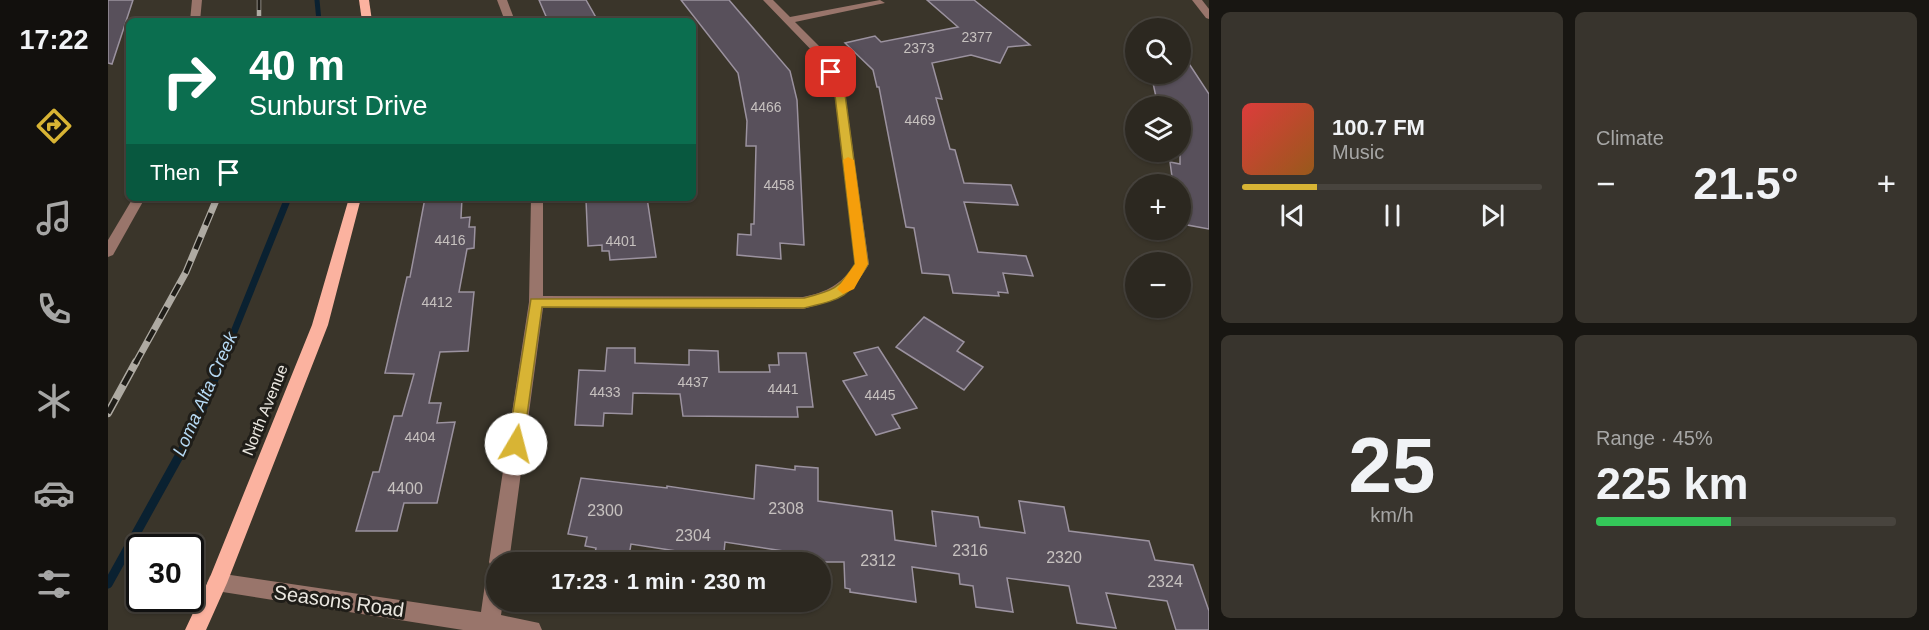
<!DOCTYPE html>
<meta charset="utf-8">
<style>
body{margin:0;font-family:Arial,sans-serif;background:#38342d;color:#f1f3f6;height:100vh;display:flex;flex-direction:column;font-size:22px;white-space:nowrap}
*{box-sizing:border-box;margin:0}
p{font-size:20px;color:#a6a6a5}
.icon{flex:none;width:33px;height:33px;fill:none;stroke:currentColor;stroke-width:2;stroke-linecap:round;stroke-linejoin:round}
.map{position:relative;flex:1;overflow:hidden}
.sheet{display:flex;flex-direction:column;gap:12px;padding:12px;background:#181612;width:720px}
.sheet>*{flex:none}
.guide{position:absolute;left:18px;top:18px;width:570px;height:183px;border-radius:9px;box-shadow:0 2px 4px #0004,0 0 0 2px #48443e;background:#0b6e4f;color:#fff;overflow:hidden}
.controls{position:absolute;left:1017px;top:18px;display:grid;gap:12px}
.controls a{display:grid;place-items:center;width:66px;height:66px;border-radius:50%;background:#2c2820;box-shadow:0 2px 4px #0004,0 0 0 2px #48443e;font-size:30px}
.speed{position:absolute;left:18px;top:534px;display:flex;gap:12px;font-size:30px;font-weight:700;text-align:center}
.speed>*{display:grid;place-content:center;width:78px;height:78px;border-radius:50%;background:#2c2820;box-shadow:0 2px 4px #0004,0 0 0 2px #48443e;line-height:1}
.speed .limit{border:3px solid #111;border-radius:9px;background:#fff;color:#111}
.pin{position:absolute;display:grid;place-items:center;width:51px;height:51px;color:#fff;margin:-26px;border-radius:12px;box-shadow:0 3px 9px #0006}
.me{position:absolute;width:66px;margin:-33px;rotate:8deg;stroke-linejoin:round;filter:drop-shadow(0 0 4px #0008)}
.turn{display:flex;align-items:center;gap:21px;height:126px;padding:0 24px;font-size:27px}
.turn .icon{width:78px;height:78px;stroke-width:2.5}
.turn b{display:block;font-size:42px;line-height:51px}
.then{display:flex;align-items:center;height:57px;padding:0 24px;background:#0003;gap:12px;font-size:22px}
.big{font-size:45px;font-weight:600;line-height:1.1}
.sheet .tile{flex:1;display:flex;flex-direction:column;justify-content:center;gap:9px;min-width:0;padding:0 21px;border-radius:9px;background:#38342d}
.sheet .dial{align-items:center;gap:0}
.dial b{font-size:78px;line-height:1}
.song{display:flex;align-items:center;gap:18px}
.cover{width:72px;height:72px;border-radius:9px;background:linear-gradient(135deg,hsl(0 70% 55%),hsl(30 70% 35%))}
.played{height:6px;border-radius:3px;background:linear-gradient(90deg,#d8b434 25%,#48443e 25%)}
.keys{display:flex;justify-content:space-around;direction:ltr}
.heat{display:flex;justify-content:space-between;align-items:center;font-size:33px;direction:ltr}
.charge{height:9px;border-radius:4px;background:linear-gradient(90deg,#34c759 45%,#48443e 0)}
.sheet .tiles{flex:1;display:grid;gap:12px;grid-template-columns:repeat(2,1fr)}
.trip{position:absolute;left:378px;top:552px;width:345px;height:60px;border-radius:30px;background:#2c2820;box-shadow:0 2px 4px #0004,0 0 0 2px #48443e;font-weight:600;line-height:60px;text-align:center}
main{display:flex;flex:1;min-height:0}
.menu{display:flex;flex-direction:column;width:108px;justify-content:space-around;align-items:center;background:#12100d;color:#a6a6a5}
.menu .icon{width:42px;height:42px}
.menu .selected{color:#d8b434}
.menu b{font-size:27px;color:#f1f3f6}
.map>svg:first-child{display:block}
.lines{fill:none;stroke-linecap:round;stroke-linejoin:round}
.stream-far2{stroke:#0a2131;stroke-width:5}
.stream-far1{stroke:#0a2131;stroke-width:7}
.stream{stroke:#0a2131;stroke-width:9}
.building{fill:#58505b;stroke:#9b929f;stroke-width:1.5}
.minor{fill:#99756b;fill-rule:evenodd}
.major{fill:#fbb29f;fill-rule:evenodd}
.rail-far2-casing{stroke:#aeaaa2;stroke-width:4.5}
.rail-far1-casing{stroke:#aeaaa2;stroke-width:7}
.rail-casing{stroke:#aeaaa2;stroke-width:8}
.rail-far2{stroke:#1f1d18;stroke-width:3;stroke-dasharray:10;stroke-linecap:butt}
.rail-far1{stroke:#1f1d18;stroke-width:4.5;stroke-dasharray:13;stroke-linecap:butt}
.rail{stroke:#1f1d18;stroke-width:5;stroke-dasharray:16;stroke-linecap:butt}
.route{fill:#d8b434;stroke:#8c7522;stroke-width:1.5}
.slow{fill:#f59e0b}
.labels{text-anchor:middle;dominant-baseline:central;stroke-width:6;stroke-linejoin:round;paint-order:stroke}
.number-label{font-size:14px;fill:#c6c1bf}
.street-label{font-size:16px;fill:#eae7e0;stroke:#1f1d18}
.near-number-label{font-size:16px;fill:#c6c1bf}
.water-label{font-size:18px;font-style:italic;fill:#b6daf5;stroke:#1f1d18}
.near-street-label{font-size:20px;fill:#eae7e0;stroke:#1f1d18}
</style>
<main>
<nav class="menu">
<b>17:22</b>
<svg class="icon selected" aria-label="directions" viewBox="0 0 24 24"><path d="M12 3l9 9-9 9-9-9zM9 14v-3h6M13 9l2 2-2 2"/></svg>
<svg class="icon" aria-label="music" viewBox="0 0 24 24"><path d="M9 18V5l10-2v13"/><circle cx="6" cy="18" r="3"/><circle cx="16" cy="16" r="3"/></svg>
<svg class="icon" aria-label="phone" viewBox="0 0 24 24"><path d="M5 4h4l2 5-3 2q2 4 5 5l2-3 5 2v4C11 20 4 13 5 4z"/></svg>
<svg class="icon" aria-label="climate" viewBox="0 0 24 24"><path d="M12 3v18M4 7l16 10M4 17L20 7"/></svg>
<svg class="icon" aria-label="car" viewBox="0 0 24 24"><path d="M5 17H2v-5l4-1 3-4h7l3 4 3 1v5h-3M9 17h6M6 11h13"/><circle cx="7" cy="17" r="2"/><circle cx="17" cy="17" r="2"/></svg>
<svg class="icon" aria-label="filters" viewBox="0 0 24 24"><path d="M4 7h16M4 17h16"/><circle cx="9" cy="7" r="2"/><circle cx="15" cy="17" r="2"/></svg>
</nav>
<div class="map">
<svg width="1101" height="630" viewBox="0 0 1101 630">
<rect width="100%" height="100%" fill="#3a352a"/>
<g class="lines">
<path class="stream-far2" d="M209,0L211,21"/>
<path class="stream-far1" d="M113,364L180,198"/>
<path class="stream" d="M0,584L85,431L113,362"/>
</g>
<g class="building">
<path d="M0,0H25L4,64L0,63Z"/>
<path d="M431,0H478L490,21H440Z"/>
<path d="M573,0H621L682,71L689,100L696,245L672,243L673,259L629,255L630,234L643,235V224H646L648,146H638L639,121L630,73Z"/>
<path d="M819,0H866L922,45L900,47L892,63L863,55L824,63L834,99L828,98L842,149L847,150L856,183L903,185L910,205L856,202L870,252L918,256L925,276L895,273L900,293L890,292L891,296L845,293L841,275L814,273L806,228L798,227L771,87H769L765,70L737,43L767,36L773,42L850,27Z"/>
<path d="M1072,50L1101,94V229L1074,224L1072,184H1065L1062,162L1072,164V106H1050L1043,74H1072Z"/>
<path d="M317,198H354L353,218L362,217L361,227H367L366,248L359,249L351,292H366L360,351L332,352L321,403H333L329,423L347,422L329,503H296L289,531H248L265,472H271L286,416H294L306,374L277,373L299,277H302Z"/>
<path d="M490,198H539L548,257L502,260L501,251H494V245L480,246L478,200Z"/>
<path d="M816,317L856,342L849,351L875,367L856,390L788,347Z"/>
<path d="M770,347L809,408L784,415L792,428L768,435L735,381L759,375L746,353Z"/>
<path d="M499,348H527V363L581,365V350L610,351L611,372H662L661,365H671L670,353H698L705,407H689L690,417L575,416L572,394L525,393L524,414L496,413L495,426L467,425L471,370L497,371Z"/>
<path d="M648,465L687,470V466L710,468V501L784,511L787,540L828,546L824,511L870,517L872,527L917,533L911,501L956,507L961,531L1041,541L1047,560L1085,565L1101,611V630H1068L1059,601L998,593L1008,628L969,623L961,586L899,578L905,612L868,607L865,586L852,584L851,574L804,567L808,602L742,592V589L737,588L736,562H675V551L617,542L615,562H580L581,553L523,544L520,562H485L488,548L477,546L479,537L460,534L473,478L559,488V486L646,499Z"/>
</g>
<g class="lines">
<g class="minor">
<path d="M84,0H94L92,21H82Z"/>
<path d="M389,0H399L407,21H397Z"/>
<path d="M655,0H665L682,17L772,0L777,3L687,22L720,55L736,87L761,264C743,295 729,300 695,309L435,308L401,562H388V602H395L393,615L431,623L434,630H355L102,590L99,583L102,576L109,573L373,612L378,577L384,569L381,562L421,302L423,198H435V296L695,297C719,292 733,285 747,264L726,87L711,58Z"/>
<path d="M1084,0H1094L1101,9V19L1098,18Z"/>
<path d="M25,198H37L5,255L0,257V240Z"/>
</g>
<g class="major">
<path d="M251,0H261L264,21H254Z"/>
<path d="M241,198H253L220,325L119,583L98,630H77L102,577L204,325Z"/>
</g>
<g class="rail-far2-casing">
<path id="rail-far2" d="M151,0V21"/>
</g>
<g class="rail-far1-casing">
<path id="rail-far1" d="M27,364L78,272L109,198"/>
</g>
<g class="rail-casing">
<path id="rail" d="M0,413L28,362"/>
</g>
<use href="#rail-far2" class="rail-far2"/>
<use href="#rail-far1" class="rail-far1"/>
<use href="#rail" class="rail"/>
</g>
<path class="route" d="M723,69L727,70L736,87L760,264C740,299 733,299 696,308L434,307L415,444L413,449L408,451L402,449L400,444L423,299L696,298C723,291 732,289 747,264L726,87L718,72Z"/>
<path class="slow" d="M740,157L746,160L760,264L746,289L735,294L729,289L747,264L735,160Z"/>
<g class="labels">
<g class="number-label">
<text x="869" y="37">2377</text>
<text x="811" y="48">2373</text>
<text x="658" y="107">4466</text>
<text x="812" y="120">4469</text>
<text x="671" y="185">4458</text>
<text x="342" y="240">4416</text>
<text x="513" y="241">4401</text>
<text x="329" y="302">4412</text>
<text x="585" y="382">4437</text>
<text x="675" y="389">4441</text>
<text x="497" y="392">4433</text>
<text x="772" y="395">4445</text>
<text x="312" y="437">4404</text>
</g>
<g class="street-label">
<text transform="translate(157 410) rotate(-68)">North Avenue</text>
</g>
<g class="near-number-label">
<text x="297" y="488">4400</text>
<text x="678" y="508">2308</text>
<text x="497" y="510">2300</text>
<text x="585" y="535">2304</text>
<text x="862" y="550">2316</text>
<text x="956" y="557">2320</text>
<text x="770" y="560">2312</text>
<text x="1057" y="581">2324</text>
</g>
<g class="water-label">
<text transform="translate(97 394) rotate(-66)">Loma Alta Creek</text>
</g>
<g class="near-street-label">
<text transform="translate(231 601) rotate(8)">Seasons Road</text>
</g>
</g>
</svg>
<div class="controls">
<a><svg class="icon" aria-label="search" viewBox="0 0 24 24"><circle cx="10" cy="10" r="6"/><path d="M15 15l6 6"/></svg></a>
<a><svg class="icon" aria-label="layers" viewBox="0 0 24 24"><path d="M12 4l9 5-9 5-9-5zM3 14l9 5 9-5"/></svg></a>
<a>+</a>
<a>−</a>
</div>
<div class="speed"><div class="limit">30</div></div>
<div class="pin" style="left:723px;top:72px;background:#d93025"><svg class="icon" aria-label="arrive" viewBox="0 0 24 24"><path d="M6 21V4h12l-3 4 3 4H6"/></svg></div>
<svg class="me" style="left:408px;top:444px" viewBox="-20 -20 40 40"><circle r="19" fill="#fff"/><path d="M0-13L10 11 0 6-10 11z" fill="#d8b434"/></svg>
<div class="trip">17:23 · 1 min · 230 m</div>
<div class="guide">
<div class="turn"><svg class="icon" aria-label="right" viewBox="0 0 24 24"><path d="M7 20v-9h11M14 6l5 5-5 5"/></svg><div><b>40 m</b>Sunburst Drive</div></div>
<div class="then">Then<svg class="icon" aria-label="arrive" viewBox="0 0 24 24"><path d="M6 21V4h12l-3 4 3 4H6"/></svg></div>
</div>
</div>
<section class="sheet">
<div class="tiles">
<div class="tile">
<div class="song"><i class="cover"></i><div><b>100.7 FM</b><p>Music</p></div></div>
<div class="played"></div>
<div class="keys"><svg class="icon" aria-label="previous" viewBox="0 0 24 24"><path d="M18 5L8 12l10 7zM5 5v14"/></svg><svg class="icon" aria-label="pause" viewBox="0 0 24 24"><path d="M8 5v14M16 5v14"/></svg><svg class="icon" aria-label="next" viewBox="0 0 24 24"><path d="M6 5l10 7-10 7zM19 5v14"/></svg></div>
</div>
<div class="tile"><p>Climate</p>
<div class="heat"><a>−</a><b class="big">21.5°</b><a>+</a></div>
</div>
<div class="tile dial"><b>25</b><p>km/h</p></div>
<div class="tile"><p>Range · 45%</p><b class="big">225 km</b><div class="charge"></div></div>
</div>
</section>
</main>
